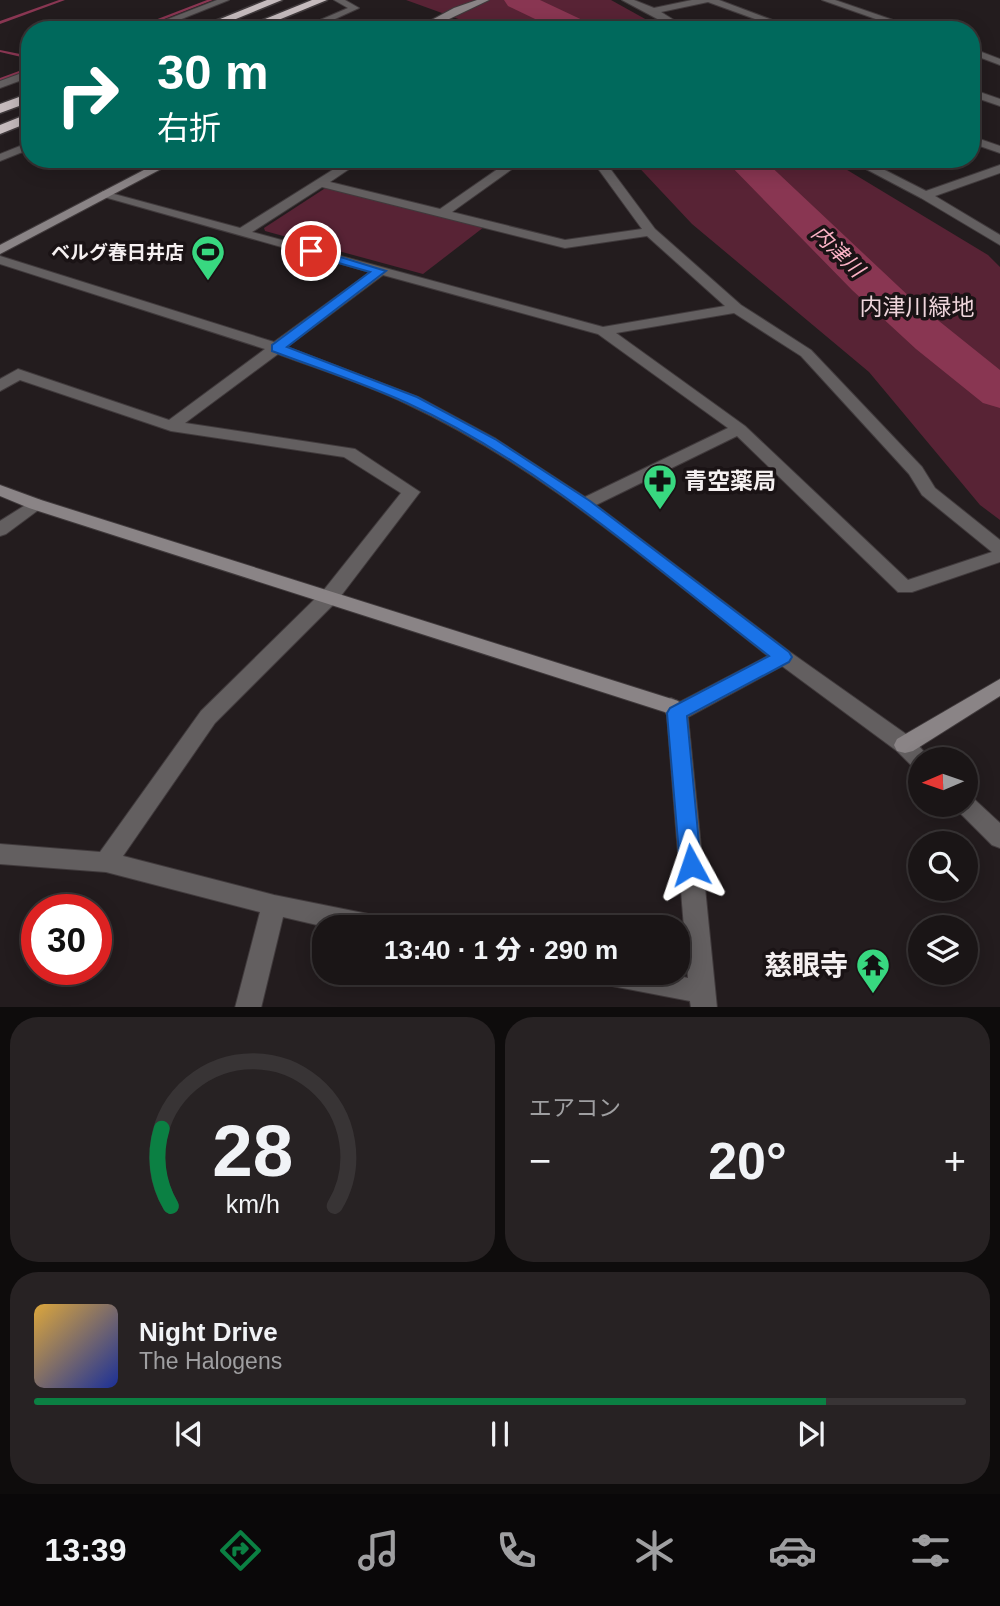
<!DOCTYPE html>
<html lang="ja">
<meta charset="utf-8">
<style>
body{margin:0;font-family:Helvetica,"Noto Sans JP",sans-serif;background:#272223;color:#f1f3f6;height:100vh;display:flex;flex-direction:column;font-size:26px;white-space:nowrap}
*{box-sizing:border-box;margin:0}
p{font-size:23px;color:#9f9fa1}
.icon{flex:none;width:38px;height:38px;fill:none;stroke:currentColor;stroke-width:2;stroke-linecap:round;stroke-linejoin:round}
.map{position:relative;height:1007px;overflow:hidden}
.drawer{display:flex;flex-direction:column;gap:10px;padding:10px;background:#0e0c0c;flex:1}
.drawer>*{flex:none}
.guide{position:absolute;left:21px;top:21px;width:959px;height:147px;border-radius:28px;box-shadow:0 4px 18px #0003,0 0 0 2px #383435;background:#00695c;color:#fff;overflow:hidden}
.needle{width:46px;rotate:268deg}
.buttons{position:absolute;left:908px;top:747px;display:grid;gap:14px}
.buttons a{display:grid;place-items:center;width:70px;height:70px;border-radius:50%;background:#1a1516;box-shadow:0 4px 18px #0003,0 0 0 2px #383435;font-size:35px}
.speed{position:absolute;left:21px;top:894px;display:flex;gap:14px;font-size:35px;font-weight:700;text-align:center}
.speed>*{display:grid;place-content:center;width:91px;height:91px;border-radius:50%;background:#1a1516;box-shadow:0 4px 18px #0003,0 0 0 2px #383435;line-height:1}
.speed .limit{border:10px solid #d22;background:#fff;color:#111}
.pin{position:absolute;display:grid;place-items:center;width:60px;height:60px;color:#fff;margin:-30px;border:4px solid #fff;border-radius:50%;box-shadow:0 2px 7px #0007}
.me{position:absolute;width:77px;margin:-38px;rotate:355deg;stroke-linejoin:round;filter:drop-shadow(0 0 5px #0008)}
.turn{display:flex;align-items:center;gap:24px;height:147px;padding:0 21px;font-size:32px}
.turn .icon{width:91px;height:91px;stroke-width:2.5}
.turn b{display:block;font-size:49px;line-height:60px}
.big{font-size:52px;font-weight:800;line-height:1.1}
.drawer .widget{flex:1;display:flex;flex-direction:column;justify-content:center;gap:10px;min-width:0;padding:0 24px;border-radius:28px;background:#272223}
.drawer .dial{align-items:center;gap:0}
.dial svg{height:182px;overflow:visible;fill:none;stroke:#383435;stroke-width:7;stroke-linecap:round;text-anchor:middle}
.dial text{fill:#f1f3f6;stroke:none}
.song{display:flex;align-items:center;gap:21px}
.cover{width:84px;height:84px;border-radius:10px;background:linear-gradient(135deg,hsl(40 70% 55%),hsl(230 70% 35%))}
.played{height:7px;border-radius:4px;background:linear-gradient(90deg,#0b8043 85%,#383435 85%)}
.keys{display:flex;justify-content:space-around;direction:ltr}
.heat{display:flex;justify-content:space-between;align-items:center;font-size:38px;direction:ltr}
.drawer .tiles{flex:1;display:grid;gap:10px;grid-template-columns:1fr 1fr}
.widget:last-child{grid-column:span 2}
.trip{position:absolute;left:312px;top:915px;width:378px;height:70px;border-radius:28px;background:#1a1516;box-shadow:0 4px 18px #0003,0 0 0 2px #383435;font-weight:800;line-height:70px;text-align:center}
.menu{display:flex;height:112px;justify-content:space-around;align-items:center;background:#0a0809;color:#9f9fa1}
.menu .icon{width:49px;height:49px}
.menu .current{color:#0b8043}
.menu b{font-size:32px;color:#f1f3f6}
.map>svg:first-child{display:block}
.green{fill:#582335}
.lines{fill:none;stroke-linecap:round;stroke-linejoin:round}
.stream{fill:#893652;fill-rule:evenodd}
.river{fill:#893652;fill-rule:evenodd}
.street-casing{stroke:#403a3c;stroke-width:2}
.secondary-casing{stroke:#403a3c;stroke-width:2}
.highway-casing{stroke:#403a3c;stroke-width:3}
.street{fill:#635f60;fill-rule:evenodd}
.secondary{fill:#8a8486;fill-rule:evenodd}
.highway{fill:#c5bbbd;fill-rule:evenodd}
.route{fill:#1a73e8;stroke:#114b97;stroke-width:2}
.labels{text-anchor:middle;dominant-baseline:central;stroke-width:7;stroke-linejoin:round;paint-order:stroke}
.far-poi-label{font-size:19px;font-weight:bold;fill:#f5f0f1;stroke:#1a1315;text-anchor:end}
.far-water-label{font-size:21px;font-style:italic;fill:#fbb2c5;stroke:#1a1315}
.park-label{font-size:23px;fill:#eed5db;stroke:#1a1315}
.poi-label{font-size:23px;font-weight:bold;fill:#f5f0f1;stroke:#1a1315;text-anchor:start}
.near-poi-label{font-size:28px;font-weight:bold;fill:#f5f0f1;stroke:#1a1315;text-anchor:end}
</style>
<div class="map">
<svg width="1000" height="1008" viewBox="0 0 1000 1008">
<rect width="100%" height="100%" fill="#231c1e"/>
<g class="green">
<path d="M406,0H611L665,30H489Z"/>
<path d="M631,159H829L988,255L1000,267V520L980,505L869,372L692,224Z"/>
<path d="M327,187L484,227L423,274L265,231L264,228Z"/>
</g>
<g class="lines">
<g class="stream">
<path d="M59,0H65L0,24V21Z"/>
<path d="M207,0H213L136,30H129Z"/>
<path d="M0,50L30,56V59L0,52Z"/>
<path d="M30,67V70L0,82V78Z"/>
</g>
<g class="river">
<path d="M504,0H540L591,24L595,30H558L508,6Z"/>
<path d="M724,159H763L914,301L1000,370V408L983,403L916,349L852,290Z"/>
</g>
<g class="street-casing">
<g id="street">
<path d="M217,0H229L154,30H140Z"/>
<path d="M334,0H345L359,8L311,30H297L348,8Z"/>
<path d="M622,0H634L654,8L692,0H719L799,30H785L708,2L661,12L690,30H678Z"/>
<path d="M822,0H835L922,30H907Z"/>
<path d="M971,48L1000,59V65L971,54Z"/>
<path d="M30,70V77L0,88V81Z"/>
<path d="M971,89L1000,99V106L971,96Z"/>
<path d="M971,136L1000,146V153L971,143Z"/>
<path d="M30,142V149L0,161V154Z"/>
<path d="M350,159H364L330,182L440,209L512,159H526L452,212L565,240L642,229L591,159H603L655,229L741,305L811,350L922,467L935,488L1000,540V562L912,592H898L737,436L596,505L790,652L913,739L931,760H920V768L912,766L897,751L782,666L688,717L717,1008H691L690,1001L607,985L598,981L594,973H665L688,978L667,715L661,706L664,701L671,698L680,702L768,656C653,566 540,466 407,404C366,384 321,370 278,354L185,423L355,449L420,492L337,601L215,723L123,856L274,895L383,917L392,920L395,928H330L283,917L261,1008H235L260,912L106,872L0,864V844L100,852L201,711L323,591L401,493L344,457L171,431L20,380L0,391V379L18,369L169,420L265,349L0,264V256L274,342L370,272L97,195L103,191L240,228ZM322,187L565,248L647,236L725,306L603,327L252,232ZM383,275L598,334L728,428L585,497L496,439L418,397L287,347ZM734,313L801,356L909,474L922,495L992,552L908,580L745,426L616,333Z"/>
<path d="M847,159H863L926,191L1000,165V173L935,196L1000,235V245L921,198Z"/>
<path d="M35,499L41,500L44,504L41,508L6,534L0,536V521Z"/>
<path d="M966,796L974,799L1000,823V848L992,845L958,811L955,805H966Z"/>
</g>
</g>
<g class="secondary-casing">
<g id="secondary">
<path d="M477,0H489L426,30H413L454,8Z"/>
<path d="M165,159H180L0,254V245Z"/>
<path d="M0,485L41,500L678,701L681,706L678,711L671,714L29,508L0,496Z"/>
<path d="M1000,679V696L913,751L905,753L897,751L894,745L897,739Z"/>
</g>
</g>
<g class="highway-casing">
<g id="highway">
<path d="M267,0H282L209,30H193Z"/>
<path d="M312,0H327L254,30H238Z"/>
<path d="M30,93V102L0,113V104Z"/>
<path d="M30,113V122L0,134V125Z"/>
</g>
</g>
<use href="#street" class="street"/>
<use href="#secondary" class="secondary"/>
<use href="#highway" class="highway"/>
</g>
<path class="route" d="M311,248L386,271L287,347L417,397L495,439L590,501L789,652L792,657L789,662L687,716L701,865L698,872L691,874L683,872L680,865L667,713L670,708L769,656C655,568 539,463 407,403C363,383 317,368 272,351V345L370,272L307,254L305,251Z"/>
<defs>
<g id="stadium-pin" transform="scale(1.75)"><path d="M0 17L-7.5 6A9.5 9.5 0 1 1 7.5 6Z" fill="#38d880" stroke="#1a1315"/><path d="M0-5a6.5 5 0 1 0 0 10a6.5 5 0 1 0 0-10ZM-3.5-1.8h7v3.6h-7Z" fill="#111"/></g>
<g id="pharmacy-pin" transform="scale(1.75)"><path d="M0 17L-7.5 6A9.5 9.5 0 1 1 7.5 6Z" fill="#38d880" stroke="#1a1315"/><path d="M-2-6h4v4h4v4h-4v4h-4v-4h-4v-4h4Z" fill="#111"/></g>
<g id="temple-pin" transform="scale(1.75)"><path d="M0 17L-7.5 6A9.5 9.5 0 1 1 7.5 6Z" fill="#38d880" stroke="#1a1315"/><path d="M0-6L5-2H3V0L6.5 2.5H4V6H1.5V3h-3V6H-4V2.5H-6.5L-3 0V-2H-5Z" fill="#111"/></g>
</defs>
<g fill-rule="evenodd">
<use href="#stadium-pin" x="208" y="252"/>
<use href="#pharmacy-pin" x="660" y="481"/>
<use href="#temple-pin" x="873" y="965"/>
</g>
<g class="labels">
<g class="far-poi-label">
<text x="184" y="252">ベルグ春日井店</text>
</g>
<g class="far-water-label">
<text transform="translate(838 251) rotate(44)">内津川</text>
</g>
<g class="park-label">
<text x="917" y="307">内津川緑地</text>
</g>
<g class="poi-label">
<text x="684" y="481">青空薬局</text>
</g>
<g class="near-poi-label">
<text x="848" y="965">慈眼寺</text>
</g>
</g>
</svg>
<div class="buttons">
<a><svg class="needle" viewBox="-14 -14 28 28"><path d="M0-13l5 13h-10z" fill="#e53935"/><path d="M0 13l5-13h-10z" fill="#9f9fa1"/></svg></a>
<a><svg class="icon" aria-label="search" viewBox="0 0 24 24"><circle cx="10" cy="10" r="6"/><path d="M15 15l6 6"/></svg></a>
<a><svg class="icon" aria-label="layers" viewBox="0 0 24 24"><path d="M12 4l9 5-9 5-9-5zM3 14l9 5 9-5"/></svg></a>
</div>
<div class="speed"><div class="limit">30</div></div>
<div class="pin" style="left:311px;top:251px;background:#d93025"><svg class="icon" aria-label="arrive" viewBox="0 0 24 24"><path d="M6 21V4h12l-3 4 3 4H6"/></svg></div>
<svg class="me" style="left:691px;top:865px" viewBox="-20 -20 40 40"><path d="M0-17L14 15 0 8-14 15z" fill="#1a73e8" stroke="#fff" stroke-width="4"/></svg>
<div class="trip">13:40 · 1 分 · 290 m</div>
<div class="guide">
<div class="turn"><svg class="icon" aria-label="right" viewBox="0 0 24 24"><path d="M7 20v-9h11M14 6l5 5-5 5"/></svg><div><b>30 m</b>右折</div></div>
</div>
</div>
<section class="drawer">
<div class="tiles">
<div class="widget dial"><svg viewBox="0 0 100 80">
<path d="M14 69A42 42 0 1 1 86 69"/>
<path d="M14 69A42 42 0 0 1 10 35" stroke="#0b8043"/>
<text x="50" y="56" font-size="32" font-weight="700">28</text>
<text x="50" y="72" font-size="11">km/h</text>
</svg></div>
<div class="widget"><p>エアコン</p>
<div class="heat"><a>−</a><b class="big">20°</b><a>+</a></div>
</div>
<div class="widget">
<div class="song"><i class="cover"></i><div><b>Night Drive</b><p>The Halogens</p></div></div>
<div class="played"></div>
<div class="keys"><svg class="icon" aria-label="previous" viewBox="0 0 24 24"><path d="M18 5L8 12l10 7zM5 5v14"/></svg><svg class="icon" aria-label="pause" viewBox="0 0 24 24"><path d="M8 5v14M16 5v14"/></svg><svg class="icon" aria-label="next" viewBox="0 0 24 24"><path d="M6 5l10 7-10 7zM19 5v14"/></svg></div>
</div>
</div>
</section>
<nav class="menu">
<b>13:39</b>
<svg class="icon current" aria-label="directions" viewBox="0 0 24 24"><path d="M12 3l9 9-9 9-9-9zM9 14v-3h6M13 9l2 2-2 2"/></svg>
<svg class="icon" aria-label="music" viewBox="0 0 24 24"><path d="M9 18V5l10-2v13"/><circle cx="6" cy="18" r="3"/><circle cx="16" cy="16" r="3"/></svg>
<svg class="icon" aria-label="phone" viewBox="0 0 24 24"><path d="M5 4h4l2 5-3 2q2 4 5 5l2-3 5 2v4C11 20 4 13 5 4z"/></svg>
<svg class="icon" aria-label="climate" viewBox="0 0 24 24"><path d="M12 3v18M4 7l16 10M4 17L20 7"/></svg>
<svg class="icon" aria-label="car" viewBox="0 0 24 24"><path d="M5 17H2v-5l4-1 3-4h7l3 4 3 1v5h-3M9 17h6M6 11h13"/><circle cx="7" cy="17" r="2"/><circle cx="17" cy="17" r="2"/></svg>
<svg class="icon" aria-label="filters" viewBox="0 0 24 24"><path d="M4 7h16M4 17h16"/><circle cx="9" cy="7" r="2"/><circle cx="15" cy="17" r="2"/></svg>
</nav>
